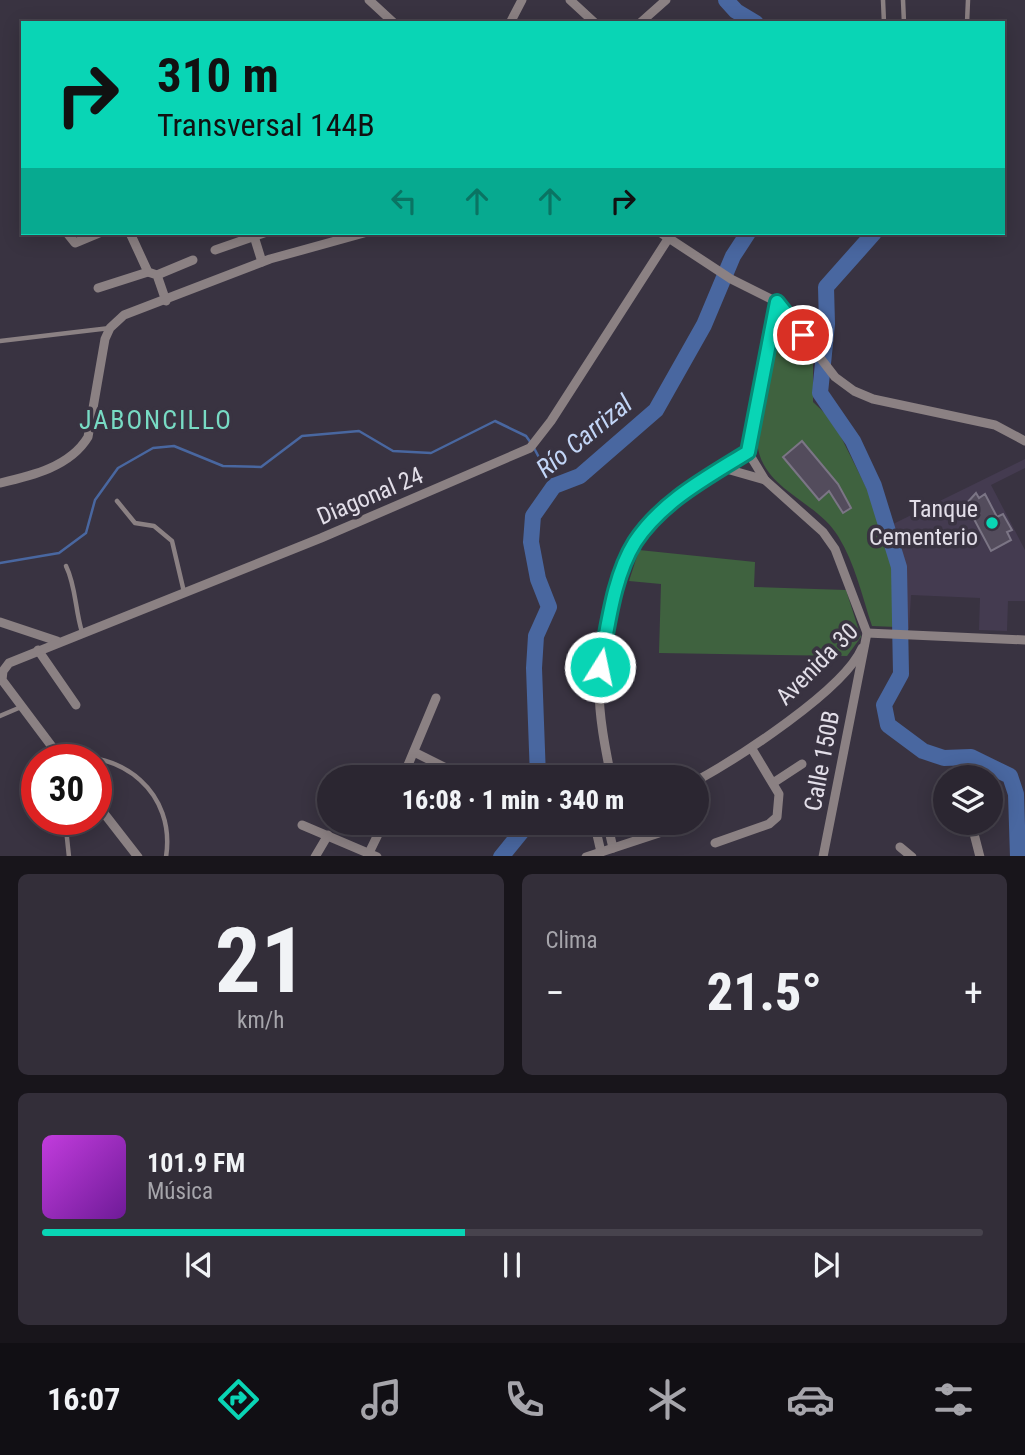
<!DOCTYPE html>
<html lang="es">
<meta charset="utf-8">
<style>
body{margin:0;font-family:"Roboto Condensed",sans-serif;background:#332e39;color:#f1f3f6;height:100vh;display:flex;flex-direction:column;font-size:26px;white-space:nowrap}
*{box-sizing:border-box;margin:0}
p{font-size:23px;color:#a6a5ab}
.icon{flex:none;width:38px;height:38px;fill:none;stroke:currentColor;stroke-width:2;stroke-linecap:round;stroke-linejoin:round}
.map{position:relative;height:856px;overflow:hidden}
.side{display:flex;flex-direction:column;gap:18px;padding:18px;background:#18151b;flex:1}
.side>*{flex:none}
.top-card{position:absolute;left:21px;top:21px;width:984px;height:214px;border-radius:0px;box-shadow:0 4px 18px #0003,0 0 0 2px #47434d;background:#09d5b5;color:#111;overflow:hidden}
.buttons{position:absolute;left:933px;top:765px;display:grid;gap:14px}
.buttons a{display:grid;place-items:center;width:70px;height:70px;border-radius:50%;background:#2b2631;box-shadow:0 4px 18px #0003,0 0 0 2px #47434d;font-size:35px}
.speed{position:absolute;left:21px;top:744px;display:flex;gap:14px;font-size:35px;font-weight:700;text-align:center}
.speed>*{display:grid;place-content:center;width:91px;height:91px;border-radius:50%;background:#2b2631;box-shadow:0 4px 18px #0003,0 0 0 2px #47434d;line-height:1}
.speed .limit{border:10px solid #d22;background:#fff;color:#111}
.pin{position:absolute;display:grid;place-items:center;width:60px;height:60px;color:#fff;margin:-30px;border:4px solid #fff;border-radius:50%;box-shadow:0 2px 7px #0007}
.me{position:absolute;width:77px;margin:-38px;rotate:10deg;stroke-linejoin:round;filter:drop-shadow(0 0 5px #0008)}
.turn{display:flex;align-items:center;gap:24px;height:147px;padding:0 21px;font-size:32px}
.turn .icon{width:91px;height:91px;stroke-width:2.5}
.turn b{display:block;font-size:49px;line-height:60px}
.lanes{display:flex;align-items:center;height:66px;padding:0 21px;background:#0003;justify-content:center;gap:35px;direction:ltr}
.lanes .off{opacity:.35}
.big{font-size:52px;font-weight:800;line-height:1.1}
.side .card{flex:1;display:flex;flex-direction:column;justify-content:center;gap:10px;min-width:0;padding:0 24px;border-radius:10px;background:#332e39}
.side .dial{align-items:center;gap:0}
.dial b{font-size:91px;line-height:1}
.song{display:flex;align-items:center;gap:21px}
.cover{width:84px;height:84px;border-radius:10px;background:linear-gradient(135deg,hsl(290 70% 55%),hsl(280 70% 35%))}
.played{height:7px;border-radius:4px;background:linear-gradient(90deg,#09d5b5 45%,#47434d 45%)}
.keys{display:flex;justify-content:space-around;direction:ltr}
.heat{display:flex;justify-content:space-between;align-items:center;font-size:38px;direction:ltr}
.side .tiles{flex:1;display:grid;gap:18px;grid-template-columns:1fr 1fr}
.card:last-child{grid-column:span 2}
.trip{position:absolute;left:317px;top:765px;width:392px;height:70px;border-radius:35px;background:#2b2631;box-shadow:0 4px 18px #0003,0 0 0 2px #47434d;font-weight:800;line-height:70px;text-align:center}
.dock{display:flex;height:112px;justify-content:space-around;align-items:center;background:#110f14;color:#a6a5ab}
.dock .icon{width:49px;height:49px}
.dock .current{color:#09d5b5}
.dock b{font-size:32px;color:#f1f3f6}
.map>svg:first-child{display:block}
.built{fill:#443b50}
.green{fill:#3f623f}
.lines{fill:none;stroke-linecap:round;stroke-linejoin:round}
.stream{stroke:#4967a0;stroke-width:2.5}
.river{stroke:#4967a0;stroke-width:16}
.building{fill:#534c5c;stroke:#7b7585;stroke-width:2}
.service{stroke:#8b8183;stroke-width:4.5}
.minor{stroke:#8b8183;stroke-width:9}
.route-casing{stroke:#068a76;stroke-width:18}
.route{stroke:#09d5b5;stroke-width:12}
.poi-dot{fill:#09d5b5;stroke:#393341;stroke-width:2.5}
.labels{text-anchor:middle;dominant-baseline:central;stroke-width:7;stroke-linejoin:round;paint-order:stroke}
.street-label{font-size:24px;fill:#e2dee8;stroke:#393341}
.poi-label{font-size:24px;fill:#e2dee8;stroke:#393341;text-anchor:end}
.neighbourhood-label{font-size:26px;letter-spacing:2px;fill:#78dbc4;stroke:#393341}
.water-label{font-size:26px;font-style:italic;fill:#c2d5f6;stroke:#393341}
</style>
<div class="map">
<svg width="1025" height="857" viewBox="0 0 1025 857">
<rect width="100%" height="100%" fill="#393341"/>
<path class="built" d="M1025,459V468L991,485L1025,550V601H1008L1007,631L979,630L980,598L911,595L909,629H903L902,558L891,525Z"/>
<g class="green">
<path d="M787,320L813,357V402L833,421L875,505L890,549L896,627L872,626C862,596 855,563 838,536C815,499 760,489 757,441L779,325Z"/>
<path d="M639,550L755,562L754,587L846,590L861,637L847,656L659,653L661,584L629,581Z"/>
</g>
<g class="lines">
<g class="stream">
<path d="M534,448L554,486"/>
<path d="M0,563L59,553L86,533L95,500L118,468L153,448L174,446L223,466L261,467L302,436L359,431L393,451L431,453L495,421L526,436L531,443"/>
</g>
<g class="river">
<path d="M726,0L736,11L756,23"/>
<path d="M874,233L826,287L827,324L820,393L853,441L874,486L899,567L901,674L884,705L888,725L923,751L944,758L971,757L1010,776L1016,794L1018,857"/>
<path d="M538,777L534,668L536,636L549,607L538,579L531,542L533,516L554,486L580,476L656,410L704,325L733,256L748,233"/>
<path d="M501,857L523,830V822"/>
</g>
</g>
<g class="building">
<path d="M802,441L838,484L851,508L843,513L829,491L819,500L783,457Z"/>
<path d="M976,493L979,498L985,494L997,517L1003,514L1012,530L1007,532L1011,540L991,551L966,504Z"/>
</g>
<g class="lines">
<g class="service">
<path d="M883,0L884,23"/>
<path d="M903,0L904,23"/>
<path d="M967,23L968,0"/>
<path d="M0,341L110,328"/>
<path d="M117,501L135,523L154,526L172,541L184,592"/>
<path d="M66,566C76,586 75,610 82,632"/>
<path d="M0,716L21,707"/>
<path d="M62,758C122,749 176,793 166,857"/>
<path d="M65,819L69,857"/>
</g>
<g class="minor">
<path d="M369,0L394,23"/>
<path d="M570,0L595,23"/>
<path d="M510,23L522,0"/>
<path d="M640,23L666,0"/>
<path d="M67,233L75,243L99,233"/>
<path d="M130,233L148,272L157,275L166,301"/>
<path d="M253,233L262,262"/>
<path d="M661,233L731,279L777,302L835,377L854,391L873,399L995,425L1025,441"/>
<path d="M215,250L264,233"/>
<path d="M157,275L193,260"/>
<path d="M98,288L148,272"/>
<path d="M748,452L765,480L823,532L835,549L867,633L823,857"/>
<path d="M723,468L765,480"/>
<path d="M0,483C31,476 70,467 88,437L105,339L110,328L124,315L270,259L364,233"/>
<path d="M0,622L57,641"/>
<path d="M867,633L1025,640"/>
<path d="M38,650L76,705"/>
<path d="M414,752L464,777"/>
<path d="M62,760L2,680L3,671L9,663L321,538L530,448L551,421L668,239"/>
<path d="M403,777L436,698"/>
<path d="M611,777C605,747 599,717 599,687C599,635 619,554 656,517C683,490 717,472 748,452L777,302"/>
<path d="M696,781C738,758 844,690 862,648"/>
<path d="M773,783L802,764"/>
<path d="M96,803L138,857"/>
<path d="M555,822L567,825L586,822"/>
<path d="M594,822L601,852"/>
<path d="M607,822L613,848"/>
<path d="M971,822L980,857"/>
<path d="M302,825L377,857"/>
<path d="M715,843L769,824L777,817L779,794L752,749"/>
<path d="M900,847L912,857"/>
<path d="M368,855L384,822"/>
<path d="M315,857L328,835"/>
<path d="M586,857L659,833"/>
</g>
</g>
<g class="lines">
<g class="route-casing">
<path id="route" d="M600,667C608,627 613,577 635,542C662,501 708,477 748,452L777,302L803,335"/>
</g>
<use href="#route" class="route"/>
</g>
<circle class="poi-dot" cx="992" cy="523" r="7"/>
<g class="labels">
<g class="street-label">
<text transform="translate(370 496) rotate(-23)">Diagonal 24</text>
<text transform="translate(817 664) rotate(-45)">Avenida 30</text>
<text transform="translate(822 761) rotate(-79)">Calle 150B</text>
</g>
<g class="poi-label">
<text x="978" y="509">Tanque<tspan x="978" dy="28">Cementerio</tspan></text>
</g>
<g class="neighbourhood-label">
<text x="156" y="420">JABONCILLO</text>
</g>
<g class="water-label">
<text transform="translate(584 436) rotate(-39)">Río Carrizal</text>
</g>
</g>
</svg>
<div class="buttons">
<a><svg class="icon" aria-label="layers" viewBox="0 0 24 24"><path d="M12 4l9 5-9 5-9-5zM3 14l9 5 9-5"/></svg></a>
</div>
<div class="speed"><div class="limit">30</div></div>
<div class="pin" style="left:803px;top:335px;background:#d93025"><svg class="icon" aria-label="arrive" viewBox="0 0 24 24"><path d="M6 21V4h12l-3 4 3 4H6"/></svg></div>
<svg class="me" style="left:600px;top:667px" viewBox="-20 -20 40 40"><circle r="17" fill="#09d5b5" stroke="#fff" stroke-width="3"/><path d="M0-11L8 9 0 5-8 9z" fill="#fff"/></svg>
<div class="trip">16:08 · 1 min · 340 m</div>
<div class="top-card">
<div class="turn"><svg class="icon" aria-label="right" viewBox="0 0 24 24"><path d="M7 20v-9h11M14 6l5 5-5 5"/></svg><div><b>310 m</b>Transversal 144B</div></div>
<div class="lanes"><svg class="icon off" aria-label="left" viewBox="0 0 24 24"><path d="M17 20v-9H6M10 6l-5 5 5 5"/></svg><svg class="icon off" aria-label="ahead" viewBox="0 0 24 24"><path d="M12 20V5M6 11l6-6 6 6"/></svg><svg class="icon off" aria-label="ahead" viewBox="0 0 24 24"><path d="M12 20V5M6 11l6-6 6 6"/></svg><svg class="icon" aria-label="right" viewBox="0 0 24 24"><path d="M7 20v-9h11M14 6l5 5-5 5"/></svg></div>
</div>
</div>
<section class="side">
<div class="tiles">
<div class="card dial"><b>21</b><p>km/h</p></div>
<div class="card"><p>Clima</p>
<div class="heat"><a>−</a><b class="big">21.5°</b><a>+</a></div>
</div>
<div class="card">
<div class="song"><i class="cover"></i><div><b>101.9 FM</b><p>Música</p></div></div>
<div class="played"></div>
<div class="keys"><svg class="icon" aria-label="previous" viewBox="0 0 24 24"><path d="M18 5L8 12l10 7zM5 5v14"/></svg><svg class="icon" aria-label="pause" viewBox="0 0 24 24"><path d="M8 5v14M16 5v14"/></svg><svg class="icon" aria-label="next" viewBox="0 0 24 24"><path d="M6 5l10 7-10 7zM19 5v14"/></svg></div>
</div>
</div>
</section>
<nav class="dock">
<b>16:07</b>
<svg class="icon current" aria-label="directions" viewBox="0 0 24 24"><path d="M12 3l9 9-9 9-9-9zM9 14v-3h6M13 9l2 2-2 2"/></svg>
<svg class="icon" aria-label="music" viewBox="0 0 24 24"><path d="M9 18V5l10-2v13"/><circle cx="6" cy="18" r="3"/><circle cx="16" cy="16" r="3"/></svg>
<svg class="icon" aria-label="phone" viewBox="0 0 24 24"><path d="M5 4h4l2 5-3 2q2 4 5 5l2-3 5 2v4C11 20 4 13 5 4z"/></svg>
<svg class="icon" aria-label="climate" viewBox="0 0 24 24"><path d="M12 3v18M4 7l16 10M4 17L20 7"/></svg>
<svg class="icon" aria-label="car" viewBox="0 0 24 24"><path d="M5 17H2v-5l4-1 3-4h7l3 4 3 1v5h-3M9 17h6M6 11h13"/><circle cx="7" cy="17" r="2"/><circle cx="17" cy="17" r="2"/></svg>
<svg class="icon" aria-label="filters" viewBox="0 0 24 24"><path d="M4 7h16M4 17h16"/><circle cx="9" cy="7" r="2"/><circle cx="15" cy="17" r="2"/></svg>
</nav>
